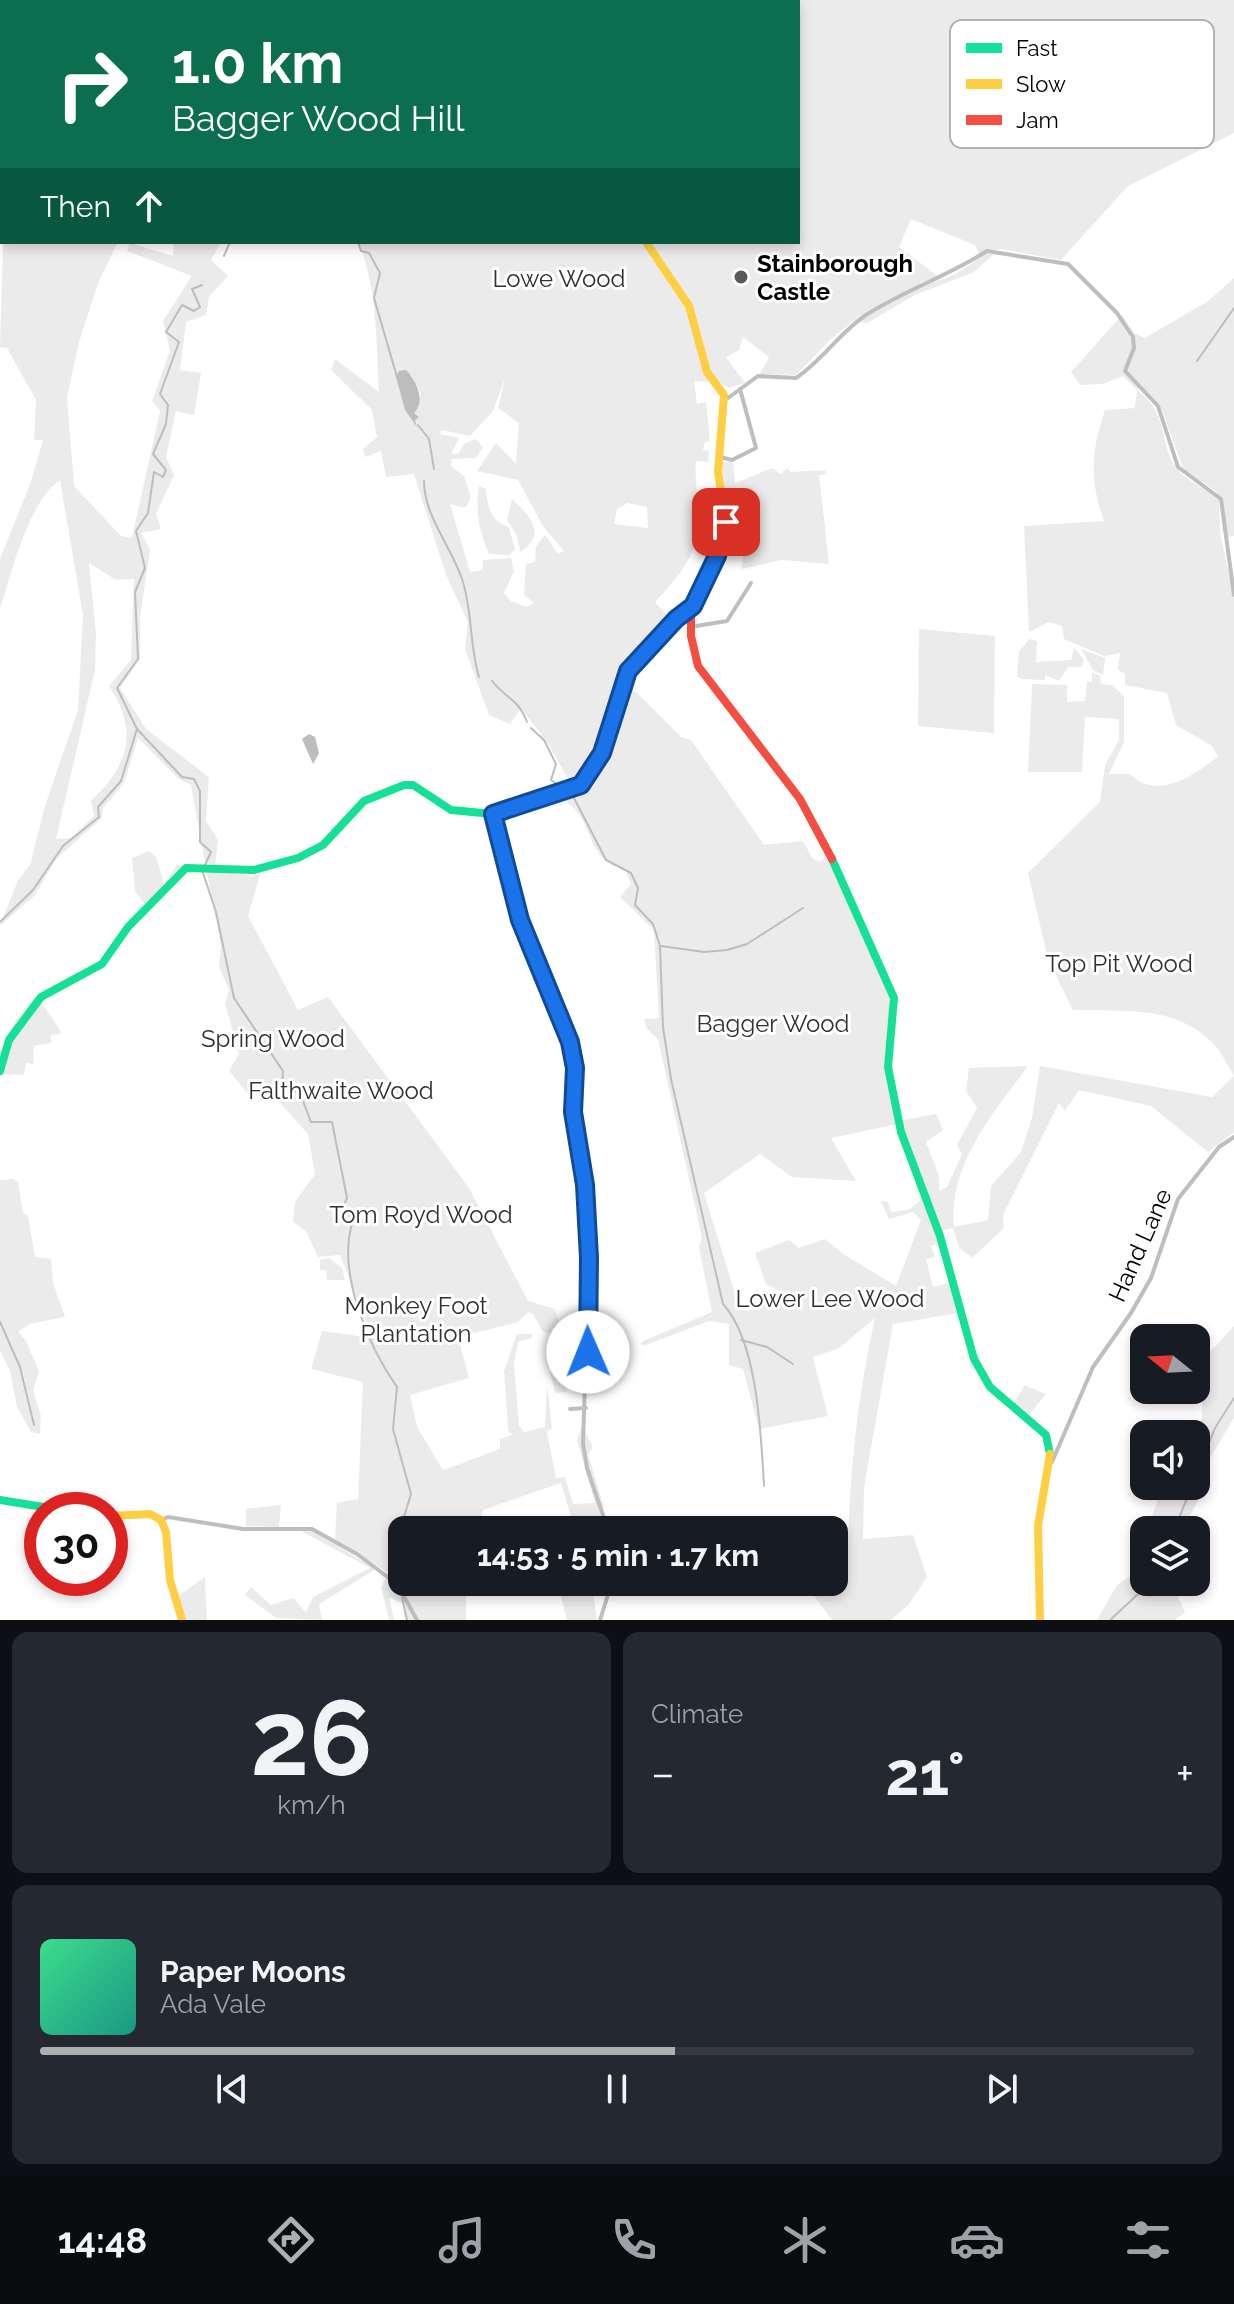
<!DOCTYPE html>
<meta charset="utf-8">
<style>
body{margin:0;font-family:Raleway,sans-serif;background:#242831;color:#f1f3f6;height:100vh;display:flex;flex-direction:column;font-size:30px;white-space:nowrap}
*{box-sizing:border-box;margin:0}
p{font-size:26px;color:#9ea1a6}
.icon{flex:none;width:44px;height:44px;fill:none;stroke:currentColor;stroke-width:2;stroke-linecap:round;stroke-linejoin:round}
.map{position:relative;height:1620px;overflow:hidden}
.drawer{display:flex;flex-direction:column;gap:12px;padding:12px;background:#0d0f14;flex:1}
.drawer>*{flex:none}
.banner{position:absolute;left:0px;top:0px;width:800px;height:244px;box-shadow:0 4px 12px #0003;background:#0b6e4f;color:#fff;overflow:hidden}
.needle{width:52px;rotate:288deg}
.fabs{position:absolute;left:1130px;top:1324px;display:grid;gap:16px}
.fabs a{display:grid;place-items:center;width:80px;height:80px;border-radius:16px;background:#171b24;box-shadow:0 4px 12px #0003;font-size:40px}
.speed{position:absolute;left:24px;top:1492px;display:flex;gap:16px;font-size:40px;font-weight:700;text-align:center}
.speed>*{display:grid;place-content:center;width:104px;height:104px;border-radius:50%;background:#171b24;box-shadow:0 4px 12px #0003;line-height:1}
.speed .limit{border:12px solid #d22;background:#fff;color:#111}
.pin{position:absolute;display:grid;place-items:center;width:68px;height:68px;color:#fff;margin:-34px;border-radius:16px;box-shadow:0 4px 12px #0006}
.me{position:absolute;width:88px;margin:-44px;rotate:359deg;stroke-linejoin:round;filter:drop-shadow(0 0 6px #0008)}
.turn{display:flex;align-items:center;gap:28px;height:168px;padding:0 40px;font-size:36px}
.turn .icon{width:104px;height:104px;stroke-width:2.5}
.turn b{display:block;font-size:56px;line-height:68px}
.then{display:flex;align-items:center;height:76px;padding:0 40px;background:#0003;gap:16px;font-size:30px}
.big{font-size:60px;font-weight:700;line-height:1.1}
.drawer .card{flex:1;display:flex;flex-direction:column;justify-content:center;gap:12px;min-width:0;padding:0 28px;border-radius:16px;background:#242831}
.drawer .dial{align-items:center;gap:0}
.dial b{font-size:104px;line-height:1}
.song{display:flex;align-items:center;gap:24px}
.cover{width:96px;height:96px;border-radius:12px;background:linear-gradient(135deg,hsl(150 70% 55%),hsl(170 70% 35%))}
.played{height:8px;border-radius:4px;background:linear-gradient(90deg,#adaeaf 55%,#363941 55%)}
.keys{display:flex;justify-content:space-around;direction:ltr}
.heat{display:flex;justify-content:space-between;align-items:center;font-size:44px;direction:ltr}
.drawer .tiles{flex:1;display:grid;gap:12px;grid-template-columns:1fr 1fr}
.card:last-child{grid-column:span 2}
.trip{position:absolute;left:388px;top:1516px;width:460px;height:80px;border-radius:16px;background:#171b24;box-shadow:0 4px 12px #0003;font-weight:700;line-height:80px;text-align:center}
.menu{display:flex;height:128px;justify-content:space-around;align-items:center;background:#090b0e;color:#9ea1a6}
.menu .icon{width:56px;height:56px}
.menu .on{color:#adaeaf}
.menu b{font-size:36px;color:#f1f3f6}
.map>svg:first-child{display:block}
.green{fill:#ebebeb;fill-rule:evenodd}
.water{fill:#bdbdbd}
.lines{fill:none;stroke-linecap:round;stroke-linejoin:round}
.stream{stroke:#bdbdbd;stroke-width:2}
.street{stroke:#bebebe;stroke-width:4}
.fast{stroke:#16e098;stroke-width:8}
.slow{stroke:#ffcf43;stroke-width:8}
.jam{stroke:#f24e42;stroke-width:8}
.route-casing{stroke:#114b97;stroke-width:20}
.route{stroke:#1a73e8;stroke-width:14}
.poi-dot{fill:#595959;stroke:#fff;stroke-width:3}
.labels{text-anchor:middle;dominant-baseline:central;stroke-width:6;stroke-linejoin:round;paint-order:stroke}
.poi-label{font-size:24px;font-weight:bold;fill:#000;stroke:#fff;text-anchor:start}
.park-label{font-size:24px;fill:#313131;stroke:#fff}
.street-label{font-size:24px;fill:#000;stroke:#fff}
.key{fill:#fff;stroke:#b2b2b2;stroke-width:2}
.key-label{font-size:22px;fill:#000}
</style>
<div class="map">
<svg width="1234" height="1620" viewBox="0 0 1234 1620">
<rect width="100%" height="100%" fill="#fff"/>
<g class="green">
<path d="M249,0H513L514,2H248Z"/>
<path d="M569,0H1234V133L1128,186L1061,260L1001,249L979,254L975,245L911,219L899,247L938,276L920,283L924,286L956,274L987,253L994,254L974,272L915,295L867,323L861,322V315L832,338L796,375L760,374L769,357L743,337L739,350L726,357L745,383L729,388L710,376L691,305L648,242H798V2Z"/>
<path d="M3,242H118L98,283L79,342L67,397L74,486L121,536L132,538L160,411L152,401L170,350L163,321L192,276L127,251L130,243L173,256L174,242H221L211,260L228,276L209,297L206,315L186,322L180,370L201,373L194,415L176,411L166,457L174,475L156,514L161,529L141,533L150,550L140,617V659L120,688L146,729L209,777L206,821L218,840L215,865L205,863L191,785L179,779L138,738L124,783L103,808L102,818L56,859L35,895L0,926L18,880L30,865L45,806L78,710L83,615L60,480C28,502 12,572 0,609V559L31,482L43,440H34L36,400L7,348L0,347ZM89,563L116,580L134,579L131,660L109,686C139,731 129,765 91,801L94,816L71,838L56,839L95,670L96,633Z"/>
<path d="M358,242H642L684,303L708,378V382L694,381L697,404L706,402L710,441L705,442L703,450L709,451L708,462L696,461C694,482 700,503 699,525C697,557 675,580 655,602L672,621L620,679L599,746L580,781L571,784L547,742L521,708L510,724L489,715L465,649L468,622L446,575L414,474L386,477L381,451L365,457L363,449L377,437L372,410L331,370L335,359L379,392C376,343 378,288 358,242ZM411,376L421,394L414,413L419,417L415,420L417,427L405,410L396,377ZM505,378L498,408L519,423L516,464L496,443L477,471L518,480L543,526L564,551L558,554L545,535L536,546L535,562L526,564L524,595L534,603L526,607L511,601L504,593L514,571L511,558L483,560L482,570L470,572L450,504L465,508L471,498L464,476L451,466L452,459L476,458L483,447L475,439L464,444L458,454H451L459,438L440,434L442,430L470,436L493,411ZM628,503L647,507L648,528L614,524L617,509Z"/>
<path d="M1234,278V536L1226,537C1221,487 1227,498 1184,471L1162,410L1142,386L1137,390C1172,416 1157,447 1179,471C1190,484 1208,488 1219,500L1220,533L1234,598V1076C1228,1067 1224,1057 1218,1049C1180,1004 1126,1012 1073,1010L1048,959L1028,873L1100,802L1105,765L1119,740V719L1085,717L1082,772H1028L1032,684L1067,685V702L1085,701L1087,682H1092V672L1100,676L1101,684L1112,685L1124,696V742L1109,774H1130C1157,801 1194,776 1218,756L1212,746L1176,725L1167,693L1125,685V674L1118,670L1120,653L1104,656L1064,639L1062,626L1049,622L1029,632L1024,526L1104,521C1089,478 1091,453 1105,410L1135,408L1137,390L1123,376L1103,384L1080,385L1071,372L1122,315L1134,333L1145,338L1208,301Z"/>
<path d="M722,462H733L735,483L772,468L781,474L787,468L791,472L825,470L826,474L819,475L829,564L782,560L741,569L752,505L741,506L735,488L723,490Z"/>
<path d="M479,486L486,489C488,507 490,521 509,527L515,550L509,555L489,554C479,531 475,510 479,486Z"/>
<path d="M512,499C530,516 548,535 520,552L517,536L507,520Z"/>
<path d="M919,629L995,636L994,733L918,726Z"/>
<path d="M1029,639L1037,641L1036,662L1071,660L1074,648L1084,660L1082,667H1068L1059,681L1045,675V680L1021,679L1017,676L1019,652Z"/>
<path d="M1081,649L1105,658L1103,675L1093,670Z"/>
<path d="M626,682L681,737L691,740L764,845L803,841L813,859L821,862L826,855L891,998L884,1067L898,1124L831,1138L856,1181L792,1177L760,1154L704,1193L738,1303L754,1307L779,1303L785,1294L766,1284L755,1253L789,1240L799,1248L825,1239L843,1254L896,1286L921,1220L913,1212L889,1219L881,1201L888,1202L891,1212L908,1210L927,1195L902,1132L903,1120L936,1114L943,1130L926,1142L939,1176V1191L947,1187L962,1154L957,1145L977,1108L966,1091L969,1068L1028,1066C993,1113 948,1165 954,1227L988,1220L991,1186L1021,1152L1032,1118L1040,1066L1212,1097L1234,1076V1132L1208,1152L1151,1106L1079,1090L1065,1111L1059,1103L1003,1215L1004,1228L972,1258L959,1247L953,1228L941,1231L933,1226L939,1243L931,1246L935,1257L926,1259L933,1287L949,1283L959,1313L893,1324L864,1487L863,1539L913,1535L927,1577L909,1604L891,1620H832L804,1582H834V1551L848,1546C850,1468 858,1394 875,1318L838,1349L813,1357L828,1416L759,1429L743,1369L729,1365V1324L709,1321L643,1346L641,1342L712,1312L699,1247L702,1238L658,1039L647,1029L644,1019L659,1018L654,930L620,897L631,884L625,869C581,860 599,817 558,797L583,787L606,756Z"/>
<path d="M149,851L156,857L164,884L177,865L186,867L146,906L135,891L132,858Z"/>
<path d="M206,868L252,876L261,871L248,916L298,1010L328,997L469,1188L528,1301L555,1309L560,1325L551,1334L543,1332L533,1314L528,1312L518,1322L458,1337L469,1378L410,1395L417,1427L443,1470L500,1449V1439L514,1434L509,1433L508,1426L504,1371L517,1334H532V1338L518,1342L514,1364L519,1426L525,1432L545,1427L547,1385L552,1428L547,1432L556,1478L565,1477L573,1504L595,1503L577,1440L582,1425L593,1448L588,1454L604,1507H598L603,1524L589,1527V1530H575L561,1483L483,1510L477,1530H402V1582H466V1620H405L403,1604L389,1597L394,1620H389L381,1587L388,1573L335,1539L337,1503L358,1499L363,1382L311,1369L322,1331L373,1338L340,1255L318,1257L306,1231L293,1222L295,1202L315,1174L308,1134L265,1086L249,1095L229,1071L239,1054L225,1003L229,990L219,967L221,946Z"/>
<path d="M37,996L62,1033L51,1035V1043L34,1046L33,1064L26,1063L24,1075L3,1074L0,1078C0,1044 12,1019 37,996Z"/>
<path d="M13,1179L18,1182L23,1213L28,1216L35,1257L51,1259L53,1283L65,1317L30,1324L18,1332L26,1341L39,1371L33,1391L41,1416L40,1434L31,1432L17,1407L10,1371L0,1350V1180Z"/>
<path d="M329,1258L342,1268L345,1280H327L326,1270H320V1260Z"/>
<path d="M1234,1326V1418L1206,1465L1209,1478L1183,1530H1147L1163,1486H1196V1434H1189L1202,1419L1203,1360Z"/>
<path d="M563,1368L567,1392L555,1393L550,1372Z"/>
<path d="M1025,1385L1046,1394L1029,1415L1014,1403Z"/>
<path d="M281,1505L279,1527L246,1526V1509Z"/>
<path d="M299,1530H311L376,1569L319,1604L322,1620L276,1618L245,1595L251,1587L271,1605L293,1598L306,1612L313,1597L370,1568Z"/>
<path d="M1144,1542V1582H1171L1185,1612L1175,1620H1097L1117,1585L1135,1573Z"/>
<path d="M205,1577L207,1620H183L177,1597Z"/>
<path d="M557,1582H588L592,1586L597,1620H567Z"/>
</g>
<g class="water">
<path d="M406,370C417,382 426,401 414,413L419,417L415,420L417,427L405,410L396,377L399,371Z"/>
<path d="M309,734L315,737L319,753L313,764L302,739Z"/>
</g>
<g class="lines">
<g class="stream">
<path d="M319,2V0"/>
<path d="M358,242L361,251L369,253L380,273L374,298L397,377"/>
<path d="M224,256L230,242"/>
<path d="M1197,361L1234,308"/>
<path d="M418,425L429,439L434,469"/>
<path d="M424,481C424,516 451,546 462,579C473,612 469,644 479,677"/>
<path d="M492,681C506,699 518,698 527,722"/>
<path d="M531,728L544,740L556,764L551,780L573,796L606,860L631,873L638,888L635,905L653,924L660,946L663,1027L671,1079L723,1304C758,1342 761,1436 764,1486"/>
<path d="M137,729L182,777L194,779L200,791V842L211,852L205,865"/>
<path d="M202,870L216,912L234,998L283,1071L282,1085L300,1093L311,1122H332L347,1198L344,1205L353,1221C336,1270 368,1346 397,1387L393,1429L411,1494L396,1543L402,1576"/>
<path d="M0,922L33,890L63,846L99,817L98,807L121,781L137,729L117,688L138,659L135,592L145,568L136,531L148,513L154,472L163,477L166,470L153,454L166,424L168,405L160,394L179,342L166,332L182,305L194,311L200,307L192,289L202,285"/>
<path d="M661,946L704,952L727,950L747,944L803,908"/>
<path d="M0,1322L20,1367L34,1425"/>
<path d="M741,1340L767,1347L793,1364"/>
<path d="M1196,1476L1215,1428L1234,1398"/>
<path d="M1174,1530L1192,1486"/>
<path d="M402,1592L403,1582"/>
<path d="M402,1598L407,1620"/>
<path d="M1110,1620L1151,1582"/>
</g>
<g class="street">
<path d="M724,401L758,376L796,378C822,361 839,333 866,315C905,290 948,276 987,251L1068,264L1117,313L1133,337L1134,348L1125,371L1158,406L1178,467L1221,499L1234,595"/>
<path d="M720,457L732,460L756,448L740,389"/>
<path d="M690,627L727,621L751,583"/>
<path d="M493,814L520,920L570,1042L575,1068L573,1112L584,1173L589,1258L583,1444L587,1468L608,1530"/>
<path d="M570,1409L586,1408"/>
<path d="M1052,1462L1093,1367L1131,1313L1151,1278L1178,1199L1219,1147L1234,1137"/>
<path d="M161,1520L168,1517L243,1529H312L357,1554L397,1584L417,1620"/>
<path d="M600,1620L612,1582"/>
</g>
<g class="fast">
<path d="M515,0L516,2"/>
<path d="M832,859L894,998L888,1067L901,1132L940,1236L974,1359L990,1387L1046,1435L1050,1454"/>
<path d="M0,1071L9,1040L41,997L102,964L128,927L186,868L254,870L298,858L323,845L364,801L404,785H413L451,810L493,814L581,785L602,753L628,671L676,619L693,606"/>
<path d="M0,1500L62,1510"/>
</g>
<g class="slow">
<path d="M646,242L689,306L707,372L724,395L718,472L726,526L698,597"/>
<path d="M110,1516L150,1514L161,1520L166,1532L170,1580L182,1620"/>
<path d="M1040,1620L1038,1526L1050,1454"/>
</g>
<path class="jam" d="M698,597L691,613V636L698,666L800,799L832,859"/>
</g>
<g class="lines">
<g class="route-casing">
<path id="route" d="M588,1352L589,1258L585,1185L573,1112L575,1068L570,1042L520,920L493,814L581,785L602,753L628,671L676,619L693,606L717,556L726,522"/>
</g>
<use href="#route" class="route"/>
</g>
<circle class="poi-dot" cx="741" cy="277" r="8"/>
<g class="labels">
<g class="poi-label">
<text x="757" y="263">Stainborough<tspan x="757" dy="28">Castle</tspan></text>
</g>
<g class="park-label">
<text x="559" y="278">Lowe Wood</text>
<text x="1119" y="963">Top Pit Wood</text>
<text x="773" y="1023">Bagger Wood</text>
<text x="273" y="1038">Spring Wood</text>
<text x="341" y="1090">Falthwaite Wood</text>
<text x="421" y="1214">Tom Royd Wood</text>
<text x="830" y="1298">Lower Lee Wood</text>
<text x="416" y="1305">Monkey Foot<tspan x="416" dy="28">Plantation</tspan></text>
</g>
<g class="street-label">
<text transform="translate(1140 1245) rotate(-66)">Hand Lane</text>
</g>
</g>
<rect x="950" y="20" width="264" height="128" rx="12" class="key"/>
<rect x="966" y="43" width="36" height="10" fill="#16e098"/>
<rect x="966" y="79" width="36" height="10" fill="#ffcf43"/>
<rect x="966" y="115" width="36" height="10" fill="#f24e42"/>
<g class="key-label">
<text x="1016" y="56">Fast</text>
<text x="1016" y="92">Slow</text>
<text x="1016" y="128">Jam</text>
</g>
</svg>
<div class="fabs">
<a><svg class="needle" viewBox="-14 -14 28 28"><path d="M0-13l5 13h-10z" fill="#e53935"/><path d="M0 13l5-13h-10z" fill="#9ea1a6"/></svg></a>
<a><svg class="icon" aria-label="sound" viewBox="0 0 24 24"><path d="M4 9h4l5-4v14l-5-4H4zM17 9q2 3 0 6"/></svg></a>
<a><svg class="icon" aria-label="layers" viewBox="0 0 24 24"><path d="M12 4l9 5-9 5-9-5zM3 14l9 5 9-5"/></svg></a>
</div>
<div class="speed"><div class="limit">30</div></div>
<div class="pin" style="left:726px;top:522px;background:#d93025"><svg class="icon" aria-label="arrive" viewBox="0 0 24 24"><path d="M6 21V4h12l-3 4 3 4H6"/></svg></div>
<svg class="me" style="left:588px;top:1352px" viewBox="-20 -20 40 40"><circle r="19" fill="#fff"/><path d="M0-13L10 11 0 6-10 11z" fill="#1a73e8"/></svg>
<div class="trip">14:53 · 5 min · 1.7 km</div>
<div class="banner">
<div class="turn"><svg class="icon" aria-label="right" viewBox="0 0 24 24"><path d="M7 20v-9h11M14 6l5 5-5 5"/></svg><div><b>1.0 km</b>Bagger Wood Hill</div></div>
<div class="then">Then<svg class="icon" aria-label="ahead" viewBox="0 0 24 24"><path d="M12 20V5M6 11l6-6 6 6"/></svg></div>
</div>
</div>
<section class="drawer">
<div class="tiles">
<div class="card dial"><b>26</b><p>km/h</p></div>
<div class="card"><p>Climate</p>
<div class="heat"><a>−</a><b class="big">21°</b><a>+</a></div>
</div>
<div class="card">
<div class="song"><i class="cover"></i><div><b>Paper Moons</b><p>Ada Vale</p></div></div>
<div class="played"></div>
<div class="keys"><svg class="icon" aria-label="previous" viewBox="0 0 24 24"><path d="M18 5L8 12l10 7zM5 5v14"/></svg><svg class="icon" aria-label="pause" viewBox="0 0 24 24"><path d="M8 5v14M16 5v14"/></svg><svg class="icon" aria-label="next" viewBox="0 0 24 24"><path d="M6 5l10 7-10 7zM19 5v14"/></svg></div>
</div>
</div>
</section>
<nav class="menu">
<b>14:48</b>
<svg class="icon on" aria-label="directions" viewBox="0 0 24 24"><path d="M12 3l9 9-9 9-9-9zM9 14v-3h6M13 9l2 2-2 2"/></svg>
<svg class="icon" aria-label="music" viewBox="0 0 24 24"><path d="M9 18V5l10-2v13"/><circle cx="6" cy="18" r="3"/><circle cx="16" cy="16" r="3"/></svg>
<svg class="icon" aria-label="phone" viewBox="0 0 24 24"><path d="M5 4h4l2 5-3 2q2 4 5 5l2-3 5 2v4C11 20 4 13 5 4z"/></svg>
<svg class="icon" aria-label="climate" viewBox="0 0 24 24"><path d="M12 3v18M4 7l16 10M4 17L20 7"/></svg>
<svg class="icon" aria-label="car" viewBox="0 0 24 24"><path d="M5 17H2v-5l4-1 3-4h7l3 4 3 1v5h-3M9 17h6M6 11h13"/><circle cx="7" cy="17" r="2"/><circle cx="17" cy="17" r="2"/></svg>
<svg class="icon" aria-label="filters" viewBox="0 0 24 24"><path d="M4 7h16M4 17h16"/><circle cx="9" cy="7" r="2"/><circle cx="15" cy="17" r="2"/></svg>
</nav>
